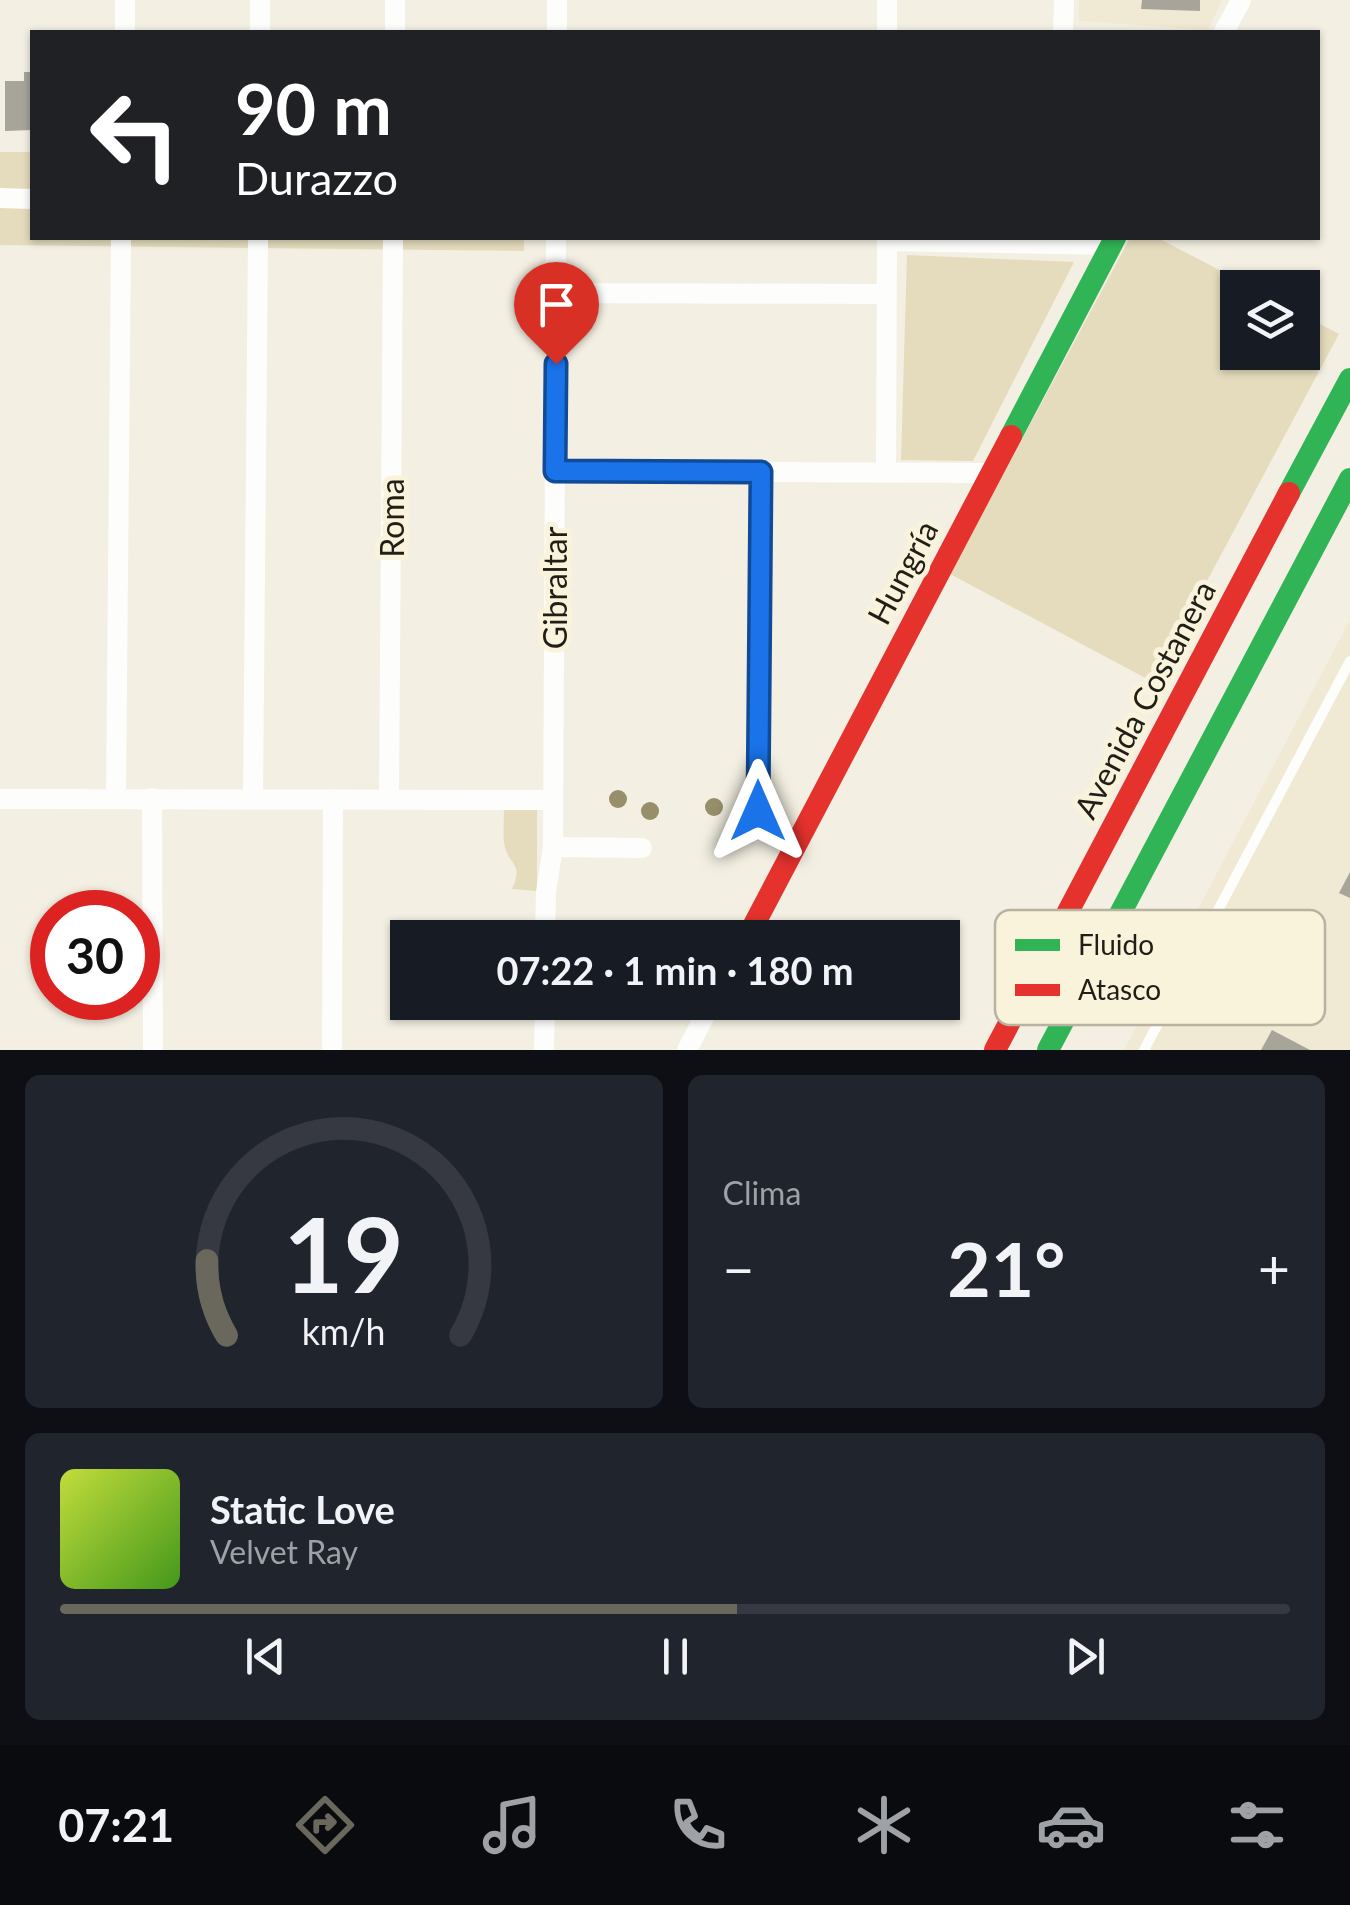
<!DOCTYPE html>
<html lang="es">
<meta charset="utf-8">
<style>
body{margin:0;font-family:Lato,sans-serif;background:#20242c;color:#f1f3f6;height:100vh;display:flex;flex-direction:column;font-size:38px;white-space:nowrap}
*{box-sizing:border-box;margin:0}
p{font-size:32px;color:#9ea1a6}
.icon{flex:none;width:55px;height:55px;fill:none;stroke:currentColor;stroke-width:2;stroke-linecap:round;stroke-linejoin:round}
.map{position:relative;height:1050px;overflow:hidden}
.panel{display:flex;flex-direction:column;gap:25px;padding:25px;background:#0d0f14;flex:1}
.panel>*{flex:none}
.banner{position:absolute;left:30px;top:30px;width:1290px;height:210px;border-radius:0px;box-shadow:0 2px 8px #0004;background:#202124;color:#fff;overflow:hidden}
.fabs{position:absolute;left:1220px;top:270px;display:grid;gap:20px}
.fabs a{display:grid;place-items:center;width:100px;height:100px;border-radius:0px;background:#171b24;box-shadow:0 2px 8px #0004;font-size:50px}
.speed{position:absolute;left:30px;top:890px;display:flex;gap:20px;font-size:50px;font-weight:700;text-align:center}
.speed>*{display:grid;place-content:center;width:130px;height:130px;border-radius:50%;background:#171b24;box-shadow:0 2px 8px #0004;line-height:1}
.speed .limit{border:15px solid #d22;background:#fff;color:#111}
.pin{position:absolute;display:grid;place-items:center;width:85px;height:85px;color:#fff;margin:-102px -42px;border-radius:50% 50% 50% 0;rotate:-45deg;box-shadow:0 0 10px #0007}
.pin .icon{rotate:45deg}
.me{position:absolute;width:110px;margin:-55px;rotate:0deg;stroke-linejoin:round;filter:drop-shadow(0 0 8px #0008)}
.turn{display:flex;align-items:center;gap:35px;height:210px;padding:0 40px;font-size:45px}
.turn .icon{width:130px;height:130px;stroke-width:2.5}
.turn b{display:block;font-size:70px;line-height:85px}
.big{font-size:75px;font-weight:700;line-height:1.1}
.panel .tile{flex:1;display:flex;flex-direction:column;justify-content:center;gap:15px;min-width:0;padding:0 35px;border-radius:15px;background:#20242c}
.panel .dial{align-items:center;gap:0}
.dial svg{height:260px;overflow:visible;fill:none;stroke:#363941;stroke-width:7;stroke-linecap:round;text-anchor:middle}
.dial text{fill:#f1f3f6;stroke:none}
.song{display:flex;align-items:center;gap:30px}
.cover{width:120px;height:120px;border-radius:15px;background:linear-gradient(135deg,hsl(70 70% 55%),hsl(100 70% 35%))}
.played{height:10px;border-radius:5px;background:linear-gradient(90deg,#6a675d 55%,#363941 55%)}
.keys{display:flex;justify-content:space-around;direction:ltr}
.heat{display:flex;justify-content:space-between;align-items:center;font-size:55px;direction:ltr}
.panel .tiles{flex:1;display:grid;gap:25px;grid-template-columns:1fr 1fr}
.tile:last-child{grid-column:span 2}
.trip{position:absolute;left:390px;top:920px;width:570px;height:100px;border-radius:0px;background:#171b24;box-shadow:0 2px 8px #0004;font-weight:700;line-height:100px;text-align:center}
.tab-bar{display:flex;height:160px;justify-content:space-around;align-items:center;background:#090b0e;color:#9ea1a6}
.tab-bar .icon{width:70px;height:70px}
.tab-bar .on{color:#6a675d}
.tab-bar b{font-size:45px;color:#f1f3f6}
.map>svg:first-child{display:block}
.built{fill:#f0ead4}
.green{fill:#e5dcbd}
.building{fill:#a7a49a}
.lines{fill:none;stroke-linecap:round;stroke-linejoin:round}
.lane{stroke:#fdfdfb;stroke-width:10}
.street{stroke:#fdfdfb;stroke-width:20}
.fast{stroke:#30b455;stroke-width:22}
.jam{stroke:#e5322d;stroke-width:22}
.tree{fill:#978e6a}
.route-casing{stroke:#114b97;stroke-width:25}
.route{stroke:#1a73e8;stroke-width:18}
.labels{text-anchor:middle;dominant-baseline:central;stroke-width:10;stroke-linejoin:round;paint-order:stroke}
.street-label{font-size:32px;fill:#201e16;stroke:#f9f3dc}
.key{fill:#f9f3dc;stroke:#b8b3a1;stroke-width:2.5}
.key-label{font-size:28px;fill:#201e16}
</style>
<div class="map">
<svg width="1350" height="1050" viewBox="0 0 1350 1050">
<rect width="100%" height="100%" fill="#f3efe2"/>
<g class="built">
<path d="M1079,0H1222L1208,30L1079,21Z"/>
<path d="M1350,620V1050H1124Z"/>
</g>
<g class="green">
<path d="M0,152H32V238H524V251L0,245Z"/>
<path d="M1130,238H1158L1252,287L1238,288V352H1302L1303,315L1339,334L1153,682L950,574Z"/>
<path d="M907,255L1074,262L973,461L901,460Z"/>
<path d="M504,808H537V891L512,889C525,861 507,866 504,842C503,831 504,819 504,808Z"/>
</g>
<g class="building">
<path d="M1142,0H1200V11L1141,9Z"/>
<path d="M24,72H32V130L5,131V81H24Z"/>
<path d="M1350,872V898L1339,893Z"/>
<path d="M1272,1030L1310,1050H1261Z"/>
</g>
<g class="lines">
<path class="lane" d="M1144,1050L1350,661"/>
<g class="street">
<path d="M125,32V0"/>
<path d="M260,32V0"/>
<path d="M395,32V0"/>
<path d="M557,32V0"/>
<path d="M887,32V0"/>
<path d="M1063,32L1064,0"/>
<path d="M1224,32L1241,0"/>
<path d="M0,198L32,199"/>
<path d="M887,241L1111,245"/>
<path d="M556,293L886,294"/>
<path d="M555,471L991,473"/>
<path d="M886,472L887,238"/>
<path d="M116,798L121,238"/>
<path d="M152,798L153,1050"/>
<path d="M0,799L553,800"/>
<path d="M253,799L258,238"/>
<path d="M389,799L393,238"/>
<path d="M758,833L761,472"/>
<path d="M553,847L642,848"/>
<path d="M545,938L546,892L553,847L556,238"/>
<path d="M332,1050L333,799"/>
<path d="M544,1050L545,1002"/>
<path d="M687,1050L712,1002"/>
</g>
<g class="fast">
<path d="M1011,436L1115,238"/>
<path d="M1289,493L1350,379"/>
<path d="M1048,1050L1350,479"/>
</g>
<g class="jam">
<path d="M747,938L1011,436"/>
<path d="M995,1050L1289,493"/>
</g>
</g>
<g class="tree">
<circle cx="618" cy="799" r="9"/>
<circle cx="714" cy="807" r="9"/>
<circle cx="650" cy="811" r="9"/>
</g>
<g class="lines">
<g class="route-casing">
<path id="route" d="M556,364L555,471L761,472L758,811"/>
</g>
<use href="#route" class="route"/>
</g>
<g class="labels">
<g class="street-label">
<text transform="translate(391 518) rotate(-90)">Roma</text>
<text transform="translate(902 572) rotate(-62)">Hungría</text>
<text transform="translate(554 588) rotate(-90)">Gibraltar</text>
<text transform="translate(1144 699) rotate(-62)">Avenida Costanera</text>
</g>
</g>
<rect x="995" y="910" width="330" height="115" rx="15" class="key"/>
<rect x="1015" y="939" width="45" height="12" fill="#30b455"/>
<rect x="1015" y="984" width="45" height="12" fill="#e5322d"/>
<g class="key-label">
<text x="1078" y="955">Fluido</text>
<text x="1078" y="1000">Atasco</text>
</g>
</svg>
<div class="fabs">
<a><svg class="icon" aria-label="layers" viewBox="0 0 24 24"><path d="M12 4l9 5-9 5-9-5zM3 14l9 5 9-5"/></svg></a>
</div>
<div class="speed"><div class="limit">30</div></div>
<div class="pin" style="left:556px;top:364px;background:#d93025"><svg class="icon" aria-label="arrive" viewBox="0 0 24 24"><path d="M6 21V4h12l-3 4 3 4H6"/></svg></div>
<svg class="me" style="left:758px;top:811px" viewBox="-20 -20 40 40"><path d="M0-17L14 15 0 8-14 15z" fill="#1a73e8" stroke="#fff" stroke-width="4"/></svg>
<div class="trip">07:22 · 1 min · 180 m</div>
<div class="banner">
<div class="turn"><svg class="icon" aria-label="left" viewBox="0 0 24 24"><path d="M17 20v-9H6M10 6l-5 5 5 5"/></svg><div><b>90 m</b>Durazzo</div></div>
</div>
</div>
<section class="panel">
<div class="tiles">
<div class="tile dial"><svg viewBox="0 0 100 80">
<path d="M14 69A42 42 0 1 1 86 69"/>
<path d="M14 69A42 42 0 0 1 8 46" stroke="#6a675d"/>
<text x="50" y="56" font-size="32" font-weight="700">19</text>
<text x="50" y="72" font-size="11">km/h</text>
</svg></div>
<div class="tile"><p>Clima</p>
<div class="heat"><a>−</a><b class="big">21°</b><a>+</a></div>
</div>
<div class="tile">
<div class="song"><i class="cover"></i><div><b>Static Love</b><p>Velvet Ray</p></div></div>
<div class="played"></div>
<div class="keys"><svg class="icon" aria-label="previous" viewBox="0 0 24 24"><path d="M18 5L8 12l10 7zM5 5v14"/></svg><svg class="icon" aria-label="pause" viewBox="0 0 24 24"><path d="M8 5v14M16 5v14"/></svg><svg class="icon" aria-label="next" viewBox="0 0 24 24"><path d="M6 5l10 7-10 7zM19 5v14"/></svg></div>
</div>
</div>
</section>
<nav class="tab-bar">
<b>07:21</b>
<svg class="icon on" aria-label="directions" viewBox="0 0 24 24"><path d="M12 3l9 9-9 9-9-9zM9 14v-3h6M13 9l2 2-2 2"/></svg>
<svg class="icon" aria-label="music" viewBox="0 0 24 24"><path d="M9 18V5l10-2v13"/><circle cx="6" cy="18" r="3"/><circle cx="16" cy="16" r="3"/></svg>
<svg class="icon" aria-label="phone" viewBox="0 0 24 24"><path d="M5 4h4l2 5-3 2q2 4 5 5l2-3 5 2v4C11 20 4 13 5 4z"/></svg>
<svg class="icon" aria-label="climate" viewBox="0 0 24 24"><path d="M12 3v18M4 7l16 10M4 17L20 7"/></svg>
<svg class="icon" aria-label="car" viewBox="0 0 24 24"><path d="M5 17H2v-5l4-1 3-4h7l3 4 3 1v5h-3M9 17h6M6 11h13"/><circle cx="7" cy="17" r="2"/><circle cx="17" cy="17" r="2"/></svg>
<svg class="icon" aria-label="filters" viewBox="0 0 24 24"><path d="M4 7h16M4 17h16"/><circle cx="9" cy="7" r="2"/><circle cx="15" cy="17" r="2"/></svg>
</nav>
